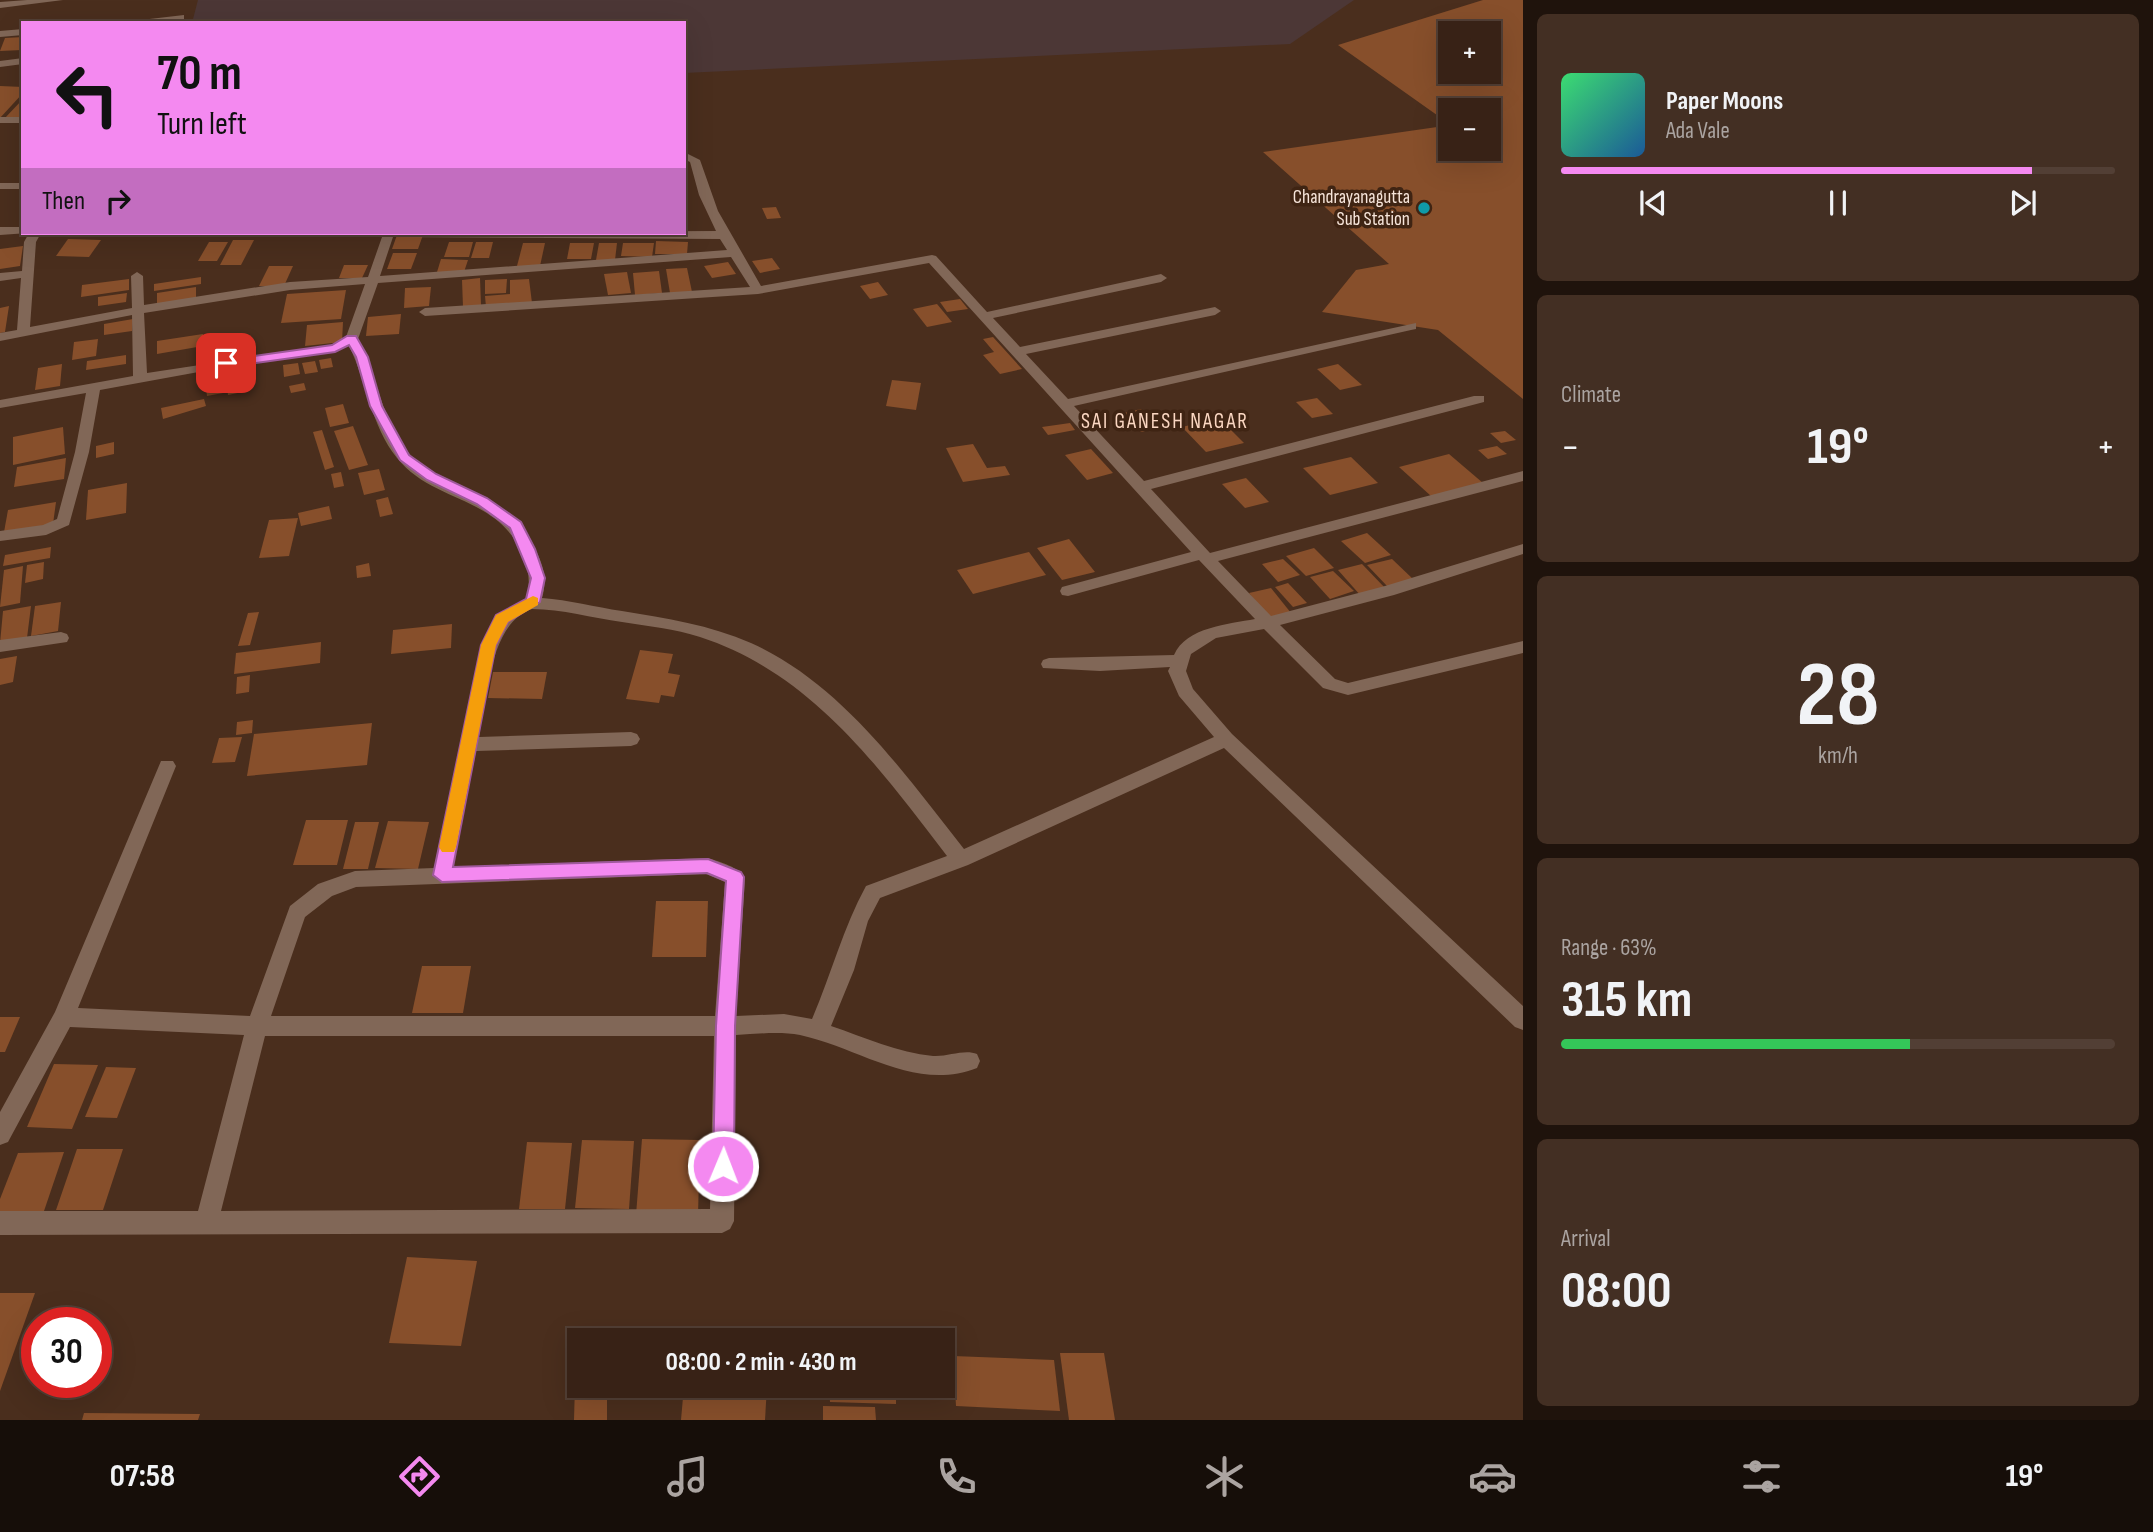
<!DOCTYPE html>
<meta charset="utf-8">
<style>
body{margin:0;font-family:"Sofia Sans Condensed",sans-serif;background:#432f23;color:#f1f3f6;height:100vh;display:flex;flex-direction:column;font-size:26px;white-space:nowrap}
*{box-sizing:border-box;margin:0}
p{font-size:23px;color:#aba4a1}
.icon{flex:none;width:38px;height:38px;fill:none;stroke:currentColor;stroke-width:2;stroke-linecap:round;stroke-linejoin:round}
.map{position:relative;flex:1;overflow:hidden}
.sheet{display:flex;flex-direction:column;gap:14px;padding:14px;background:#1f130c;width:630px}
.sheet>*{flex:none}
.top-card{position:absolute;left:21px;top:21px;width:665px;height:214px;border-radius:0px;box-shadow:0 7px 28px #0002,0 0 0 2px #523f35;background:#f489f0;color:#111;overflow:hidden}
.fabs{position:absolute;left:1438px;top:21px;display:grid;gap:14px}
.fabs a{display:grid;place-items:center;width:63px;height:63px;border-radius:0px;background:#382216;box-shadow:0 7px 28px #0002,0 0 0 2px #523f35;font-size:35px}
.speed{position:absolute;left:21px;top:1307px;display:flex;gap:14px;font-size:35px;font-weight:700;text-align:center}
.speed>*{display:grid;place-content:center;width:91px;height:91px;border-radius:50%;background:#382216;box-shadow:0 7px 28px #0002,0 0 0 2px #523f35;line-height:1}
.speed .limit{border:10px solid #d22;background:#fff;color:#111}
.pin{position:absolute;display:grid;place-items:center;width:60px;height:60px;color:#fff;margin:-30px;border-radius:14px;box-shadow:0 4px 10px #0006}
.me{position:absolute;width:77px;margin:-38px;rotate:1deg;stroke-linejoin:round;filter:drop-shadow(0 0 5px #0008)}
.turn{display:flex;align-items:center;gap:24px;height:147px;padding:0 21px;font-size:32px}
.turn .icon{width:91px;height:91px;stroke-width:2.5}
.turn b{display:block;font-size:49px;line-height:60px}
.then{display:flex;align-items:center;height:66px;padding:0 21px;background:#0003;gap:14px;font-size:26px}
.big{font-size:52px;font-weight:700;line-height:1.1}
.sheet .widget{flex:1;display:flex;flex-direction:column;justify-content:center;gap:10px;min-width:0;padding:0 24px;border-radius:10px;background:#432f23}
.sheet .dial{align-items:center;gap:0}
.dial b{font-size:91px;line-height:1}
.song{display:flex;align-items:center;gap:21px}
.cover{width:84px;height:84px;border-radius:10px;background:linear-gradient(135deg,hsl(140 70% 55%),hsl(210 70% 35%))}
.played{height:7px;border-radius:4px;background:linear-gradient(90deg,#f489f0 85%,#523f35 85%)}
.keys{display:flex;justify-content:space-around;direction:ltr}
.heat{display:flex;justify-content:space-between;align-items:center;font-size:38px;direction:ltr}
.charge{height:10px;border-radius:5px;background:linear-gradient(90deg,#34c759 63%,#523f35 0)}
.trip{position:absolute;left:567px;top:1328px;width:388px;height:70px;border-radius:0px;background:#382216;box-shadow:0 7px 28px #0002,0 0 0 2px #523f35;font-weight:700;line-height:70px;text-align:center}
.tab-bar{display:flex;height:112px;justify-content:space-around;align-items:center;background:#160e09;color:#aba4a1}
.tab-bar .icon{width:49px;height:49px}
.tab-bar .selected{color:#f489f0}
.tab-bar b{font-size:32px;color:#f1f3f6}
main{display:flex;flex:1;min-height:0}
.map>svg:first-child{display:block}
.industrial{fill:#4c3736}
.building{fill:#874f2b;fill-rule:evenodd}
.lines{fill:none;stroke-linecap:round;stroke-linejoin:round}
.street{fill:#816757;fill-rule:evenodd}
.route{fill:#f489f0;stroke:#9f599c;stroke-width:2}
.slow{fill:#f59e0b}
.culture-dot{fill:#0f9aa8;stroke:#3f2413;stroke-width:2.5}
.labels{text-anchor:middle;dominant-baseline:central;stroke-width:7;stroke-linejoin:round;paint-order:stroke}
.far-poi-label{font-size:19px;fill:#f7e5da;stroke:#3f2413;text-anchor:end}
.far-neighbourhood-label{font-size:21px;letter-spacing:2px;fill:#fbd7c2;stroke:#3f2413}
</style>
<main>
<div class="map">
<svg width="1523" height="1420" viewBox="0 0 1523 1420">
<rect width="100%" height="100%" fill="#4a2e1d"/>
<path class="industrial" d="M198,0H1354L1290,44L684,73V23H192Z"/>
<g class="building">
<path d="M1483,0H1523V399L1438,330L1322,312L1356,270L1389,264L1263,152L1451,125V149H1489V110H1451V125L1338,45ZM1451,33H1489V72H1451Z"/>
<path d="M23,37L22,50L0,51L5,38Z"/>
<path d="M0,86L23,87V93L0,118Z"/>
<path d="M23,99V119H4Z"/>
<path d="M776,207L781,218L767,219L762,208Z"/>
<path d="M397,235H423L418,249H392Z"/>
<path d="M68,239L101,240L89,257L56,256Z"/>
<path d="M233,240H254L241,265H220Z"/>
<path d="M656,241L688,242L687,254H655Z"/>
<path d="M209,242H228L217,261H198Z"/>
<path d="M449,242H473L469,257H444Z"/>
<path d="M476,242H493L489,258H471Z"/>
<path d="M523,243H545L540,266H517Z"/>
<path d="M570,243H594L591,259H567Z"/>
<path d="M599,243H617L615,260H596Z"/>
<path d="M623,243H654L652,257L621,256Z"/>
<path d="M23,246L20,266L0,269V249Z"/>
<path d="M393,253H417L411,269H387Z"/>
<path d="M772,258L780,269L760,273L752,261Z"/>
<path d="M441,259L468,260L464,272H437Z"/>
<path d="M728,262L736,274L712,278L704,266Z"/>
<path d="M344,265H368L362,278H339Z"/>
<path d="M269,266H293L284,286H259Z"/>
<path d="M687,268L692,292L670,293L666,269Z"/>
<path d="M659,271L662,293L635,295L633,273Z"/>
<path d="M627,272L631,293L608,295L604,274Z"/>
<path d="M201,277V284L154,291V284Z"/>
<path d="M480,278L481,305L463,307L462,280Z"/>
<path d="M129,279V290L81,297L82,285Z"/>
<path d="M507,279L506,293L485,294V280Z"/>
<path d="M529,279L532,303L486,307L485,296L510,294V280Z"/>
<path d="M878,282L888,295L870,299L860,286Z"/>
<path d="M196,287V299L157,305V293Z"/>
<path d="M431,287L429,306L404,308L405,288Z"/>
<path d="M346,290L341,319L281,323L287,294Z"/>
<path d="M127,293L126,302L98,306V297Z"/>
<path d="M960,299L968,309L947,312L940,302Z"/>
<path d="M937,304L952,322L927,327L913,309Z"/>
<path d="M9,306L5,332L0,333V308Z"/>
<path d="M401,314L399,334L366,336L368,317Z"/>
<path d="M133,319L132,331L104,335V324Z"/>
<path d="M343,322L342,342L305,346L307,325Z"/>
<path d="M203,334V346L157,354V341Z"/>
<path d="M993,337L1022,369L1000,374L983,355L994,352L983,339Z"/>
<path d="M98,339L96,356L72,360L74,342Z"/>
<path d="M126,355V364L86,370L87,361Z"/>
<path d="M331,358L333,367L321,369L319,360Z"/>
<path d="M315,361L318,372L305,374L302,363Z"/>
<path d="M298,363L300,374L284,377L283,365Z"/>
<path d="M62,364L60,386L35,390L38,368Z"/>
<path d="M1338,364L1362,385L1340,390L1317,369Z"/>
<path d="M245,372L247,391L228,395L226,375Z"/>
<path d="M221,376L223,393L207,396L205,379Z"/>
<path d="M892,380L921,383L916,410L886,406Z"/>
<path d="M304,383L306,390L291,393L289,386Z"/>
<path d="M1317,398L1333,414L1312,418L1296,402Z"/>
<path d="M204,399L206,406L163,419L161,408Z"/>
<path d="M343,404L349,423L330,427L325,408Z"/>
<path d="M1141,409L1158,428L1141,432L1124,413Z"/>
<path d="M1219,418L1244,443L1206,452L1182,427Z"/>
<path d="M1070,423L1075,430L1048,435L1042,427Z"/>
<path d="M353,426L368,465L349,470L334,431Z"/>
<path d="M63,427L65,454L13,465V437Z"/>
<path d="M322,430L334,467L325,470L313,432Z"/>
<path d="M1505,431L1516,440L1501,443L1490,433Z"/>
<path d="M114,442V454L96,458V446Z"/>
<path d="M973,444L987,468L1005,466L1010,475L963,482L946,448Z"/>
<path d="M1497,446L1507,454L1488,459L1478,450Z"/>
<path d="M1091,449L1113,473L1087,480L1065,455Z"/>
<path d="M1449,454L1483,483L1431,496L1399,467Z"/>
<path d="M1351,457L1378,483L1330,495L1303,468Z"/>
<path d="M66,458L64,479L14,487L17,467Z"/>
<path d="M379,469L385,490L364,495L358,473Z"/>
<path d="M341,472L344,486L334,488L331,474Z"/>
<path d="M1246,478L1269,502L1245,508L1222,484Z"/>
<path d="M127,483L126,513L86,520L88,490Z"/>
<path d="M388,497L393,514L380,517L376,500Z"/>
<path d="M56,502L53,524L4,532L8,510Z"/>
<path d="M329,506L332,519L301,526L298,513Z"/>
<path d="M298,518L289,556L259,558L269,520Z"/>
<path d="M1367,533L1391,555L1365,563L1341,541Z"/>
<path d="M1069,539L1095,572L1062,580L1037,548Z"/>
<path d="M51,547L50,558L3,566L5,555Z"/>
<path d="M1314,548L1334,568L1306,576L1286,556Z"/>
<path d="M1029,552L1046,575L973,594L957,570Z"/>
<path d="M1283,559L1300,575L1278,582L1262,564Z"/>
<path d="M1392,559L1414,580L1388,587L1367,565Z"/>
<path d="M44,562L43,579L25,583L27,565Z"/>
<path d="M369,563L371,576L357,578L356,566Z"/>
<path d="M1362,564L1386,589L1361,596L1338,570Z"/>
<path d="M23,566L20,603L0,607L4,570Z"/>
<path d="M1333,571L1354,591L1330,599L1310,577Z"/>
<path d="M1288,583L1307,603L1293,607L1275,587Z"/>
<path d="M1271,588L1291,613L1269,618L1249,593Z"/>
<path d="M61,602L58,631L31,636L35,606Z"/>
<path d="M31,606L27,638L0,643L3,611Z"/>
<path d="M259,612L250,645L238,646L248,613Z"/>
<path d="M452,624L451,648L391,654L393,630Z"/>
<path d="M321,642L320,663L234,674L236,653Z"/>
<path d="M640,650L673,654L668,673L680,675L674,697L661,695L659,703L626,699Z"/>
<path d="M17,656L13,682L0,685V659Z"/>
<path d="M493,672H547L542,699L488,698Z"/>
<path d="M250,675L249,692L236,694L237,677Z"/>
<path d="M253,720L252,733L236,735L237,722Z"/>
<path d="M372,723L367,765L247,776L254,734Z"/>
<path d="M242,737L235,762L212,763L219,738Z"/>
<path d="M306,820H348L337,865H293Z"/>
<path d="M388,821L429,822L418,869L375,868Z"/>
<path d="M355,822H379L368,869H343Z"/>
<path d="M656,901H708L706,957H652Z"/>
<path d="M422,966H471L463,1013H412Z"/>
<path d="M0,1017H20L5,1052H0Z"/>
<path d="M54,1064L98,1065L72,1129L27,1127Z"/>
<path d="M106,1067L136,1068L117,1118L85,1117Z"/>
<path d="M642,1139L700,1140L698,1215H636Z"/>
<path d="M582,1140L634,1141L629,1209L575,1208Z"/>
<path d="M527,1142L572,1143L565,1209H519Z"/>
<path d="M77,1149H123L103,1210H56Z"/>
<path d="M64,1152L44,1211H0V1199L18,1153Z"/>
<path d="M407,1257L477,1261L461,1346L389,1343Z"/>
<path d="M0,1293H35L0,1391Z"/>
<path d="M1060,1353H1104L1115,1420H1069Z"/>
<path d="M953,1356L1054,1360L1060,1411L956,1406Z"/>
<path d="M575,1385L607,1386V1420H574Z"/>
<path d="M684,1386H767L765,1420H681Z"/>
<path d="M829,1386H896V1404L830,1402Z"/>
<path d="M823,1406L875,1407L876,1420H823Z"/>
<path d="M84,1413L200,1414L198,1420H82Z"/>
</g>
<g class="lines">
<g class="street">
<path d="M27,0H63L0,8V2Z"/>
<path d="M184,15V19L181,20L115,23Z"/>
<path d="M23,29V35L0,37V31Z"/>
<path d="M23,58V64L0,67V61Z"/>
<rect x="0" y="117" width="23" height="6"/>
<path d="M684,152L700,160L718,211L761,286L932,255L936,256L987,312L1161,274L1167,278L1161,282L993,318L1020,347L1215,307L1221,311L1215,315L1026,354L1068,399L1416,323V329L1411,330L1074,406L1144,481L1474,396H1484V402L1151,489L1210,553L1523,471V481L1218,561L1271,616L1385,586L1523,544V554L1394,595L1280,625L1335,679L1348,683L1523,641V653L1348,695L1323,688L1264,629L1216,638L1191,654L1186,671L1193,689L1232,734L1523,1006V1030L1515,1027L1224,748L968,865L880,898L868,921L854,970L831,1026C864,1037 898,1053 933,1056C948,1057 964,1049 977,1054L980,1061L977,1068C915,1092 860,1048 800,1035C779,1031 757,1034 736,1035L734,1221L730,1229L722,1233L0,1235V1211H198L244,1035L70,1027L8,1142L0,1145V1112L55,1012L161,761H173L176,766L78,1008L250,1016L290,906L318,884L355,871L434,868L481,645L504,611L526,600C531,584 529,569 522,553C496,495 433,503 397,458C371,426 367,382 349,346L335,352L226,367L100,390L89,452L69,525L46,535L0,541V531L43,525L57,519L75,452L86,393L0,408V400L133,376L132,315L0,341V333L17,330L21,278L0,281V273L22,271L24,242L29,233H41L36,242L30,327L132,308L131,276L137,272L143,276L144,305L290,282L368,277L382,237H274L268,233L716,231L699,195L690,162L684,159ZM393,237L720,239L727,250L380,276ZM731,257L750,287L425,308L419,312L425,316L758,294L929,263L1191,552L1062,587L1060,591L1062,595L1068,596L1199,560L1255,619C1229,624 1186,627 1174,655L1049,658L1043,660L1041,664L1043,668L1100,671L1170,667L1168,671L1179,696L1214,737L964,849C904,773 842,684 751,643C710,625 666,618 622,611C595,607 569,600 542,598C547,582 544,566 536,551C503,483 446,500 408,452C382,421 377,375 358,339L378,283ZM365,284L346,337L332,345L147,373L144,313L290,290ZM532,609C562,609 592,618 622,622C648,626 675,629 700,637C811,673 879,767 947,856L866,886C843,928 831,975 812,1019L784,1014L736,1016L745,878C739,867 720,862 708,858L453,867L476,751L631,746L637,744L640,739L637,734L631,732L479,737C486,700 490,622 532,609ZM706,874L725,882L715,1016H271L305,917L332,896L356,887ZM265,1036H714L710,1209L221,1211Z"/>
<rect x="0" y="183" width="23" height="6"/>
<path d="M0,227H23V233H28L0,235Z"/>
<path d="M61,632L67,634L69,638L67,642L0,652V640Z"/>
</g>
</g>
<path class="route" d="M347,336H356L368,357L382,406L409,455L436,474L487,498L521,522L535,549L545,578L540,602L508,622L496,645L453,867L708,859L741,872L744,877L735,1026L734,1166L731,1173L723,1176L716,1173L713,1166L716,1026L726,881L707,873L442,882L433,875L481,645L496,615L526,599L531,578L510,528L477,504L427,480L400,460L370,406L356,357L349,345L335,352L226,367L220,363L226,360L332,345Z"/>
<path class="slow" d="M533,596L538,598V605L508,622L496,645L456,847L454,852H442L439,847L481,645L496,615Z"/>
<circle class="culture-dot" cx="1424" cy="208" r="7"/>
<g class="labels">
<g class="far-poi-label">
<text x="1410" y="197">Chandrayanagutta<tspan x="1410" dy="22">Sub Station</tspan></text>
</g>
<g class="far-neighbourhood-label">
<text x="1165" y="421">SAI GANESH NAGAR</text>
</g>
</g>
</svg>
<div class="fabs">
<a>+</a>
<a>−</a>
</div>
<div class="speed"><div class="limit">30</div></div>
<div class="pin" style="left:226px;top:363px;background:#d93025"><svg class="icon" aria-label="arrive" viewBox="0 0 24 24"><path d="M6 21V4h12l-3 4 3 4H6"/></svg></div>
<svg class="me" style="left:723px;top:1166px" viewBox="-20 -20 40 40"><circle r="17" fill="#f489f0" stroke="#fff" stroke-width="3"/><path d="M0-11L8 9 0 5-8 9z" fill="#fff"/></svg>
<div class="trip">08:00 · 2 min · 430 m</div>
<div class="top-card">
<div class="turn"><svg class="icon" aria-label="left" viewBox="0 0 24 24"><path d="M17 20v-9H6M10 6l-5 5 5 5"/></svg><div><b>70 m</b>Turn left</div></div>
<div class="then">Then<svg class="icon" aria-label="right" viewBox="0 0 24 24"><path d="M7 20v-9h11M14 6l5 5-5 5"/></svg></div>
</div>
</div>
<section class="sheet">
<div class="widget">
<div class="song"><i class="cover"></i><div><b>Paper Moons</b><p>Ada Vale</p></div></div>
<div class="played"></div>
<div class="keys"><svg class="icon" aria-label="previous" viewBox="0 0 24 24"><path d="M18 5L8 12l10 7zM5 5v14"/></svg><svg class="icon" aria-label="pause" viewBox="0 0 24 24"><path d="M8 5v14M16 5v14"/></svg><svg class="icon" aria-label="next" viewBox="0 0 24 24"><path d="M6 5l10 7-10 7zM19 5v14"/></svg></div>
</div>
<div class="widget"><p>Climate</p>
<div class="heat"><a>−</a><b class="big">19°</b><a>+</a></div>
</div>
<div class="widget dial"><b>28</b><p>km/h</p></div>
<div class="widget"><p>Range · 63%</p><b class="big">315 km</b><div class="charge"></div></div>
<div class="widget"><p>Arrival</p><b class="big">08:00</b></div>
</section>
</main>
<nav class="tab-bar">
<b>07:58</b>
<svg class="icon selected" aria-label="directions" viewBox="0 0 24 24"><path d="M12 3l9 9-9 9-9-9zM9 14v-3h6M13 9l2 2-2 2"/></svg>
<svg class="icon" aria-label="music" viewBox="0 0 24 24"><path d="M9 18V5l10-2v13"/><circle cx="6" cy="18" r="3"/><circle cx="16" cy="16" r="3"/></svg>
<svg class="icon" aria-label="phone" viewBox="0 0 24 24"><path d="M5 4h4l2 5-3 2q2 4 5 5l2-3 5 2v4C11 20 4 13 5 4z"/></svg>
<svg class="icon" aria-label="climate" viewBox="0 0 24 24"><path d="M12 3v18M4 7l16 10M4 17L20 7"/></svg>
<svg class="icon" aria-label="car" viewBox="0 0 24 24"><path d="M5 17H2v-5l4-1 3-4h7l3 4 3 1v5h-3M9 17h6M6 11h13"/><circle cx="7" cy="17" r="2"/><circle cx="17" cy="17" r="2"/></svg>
<svg class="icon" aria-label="filters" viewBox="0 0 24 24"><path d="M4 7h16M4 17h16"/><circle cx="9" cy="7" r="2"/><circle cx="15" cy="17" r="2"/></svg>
<b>19°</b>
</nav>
